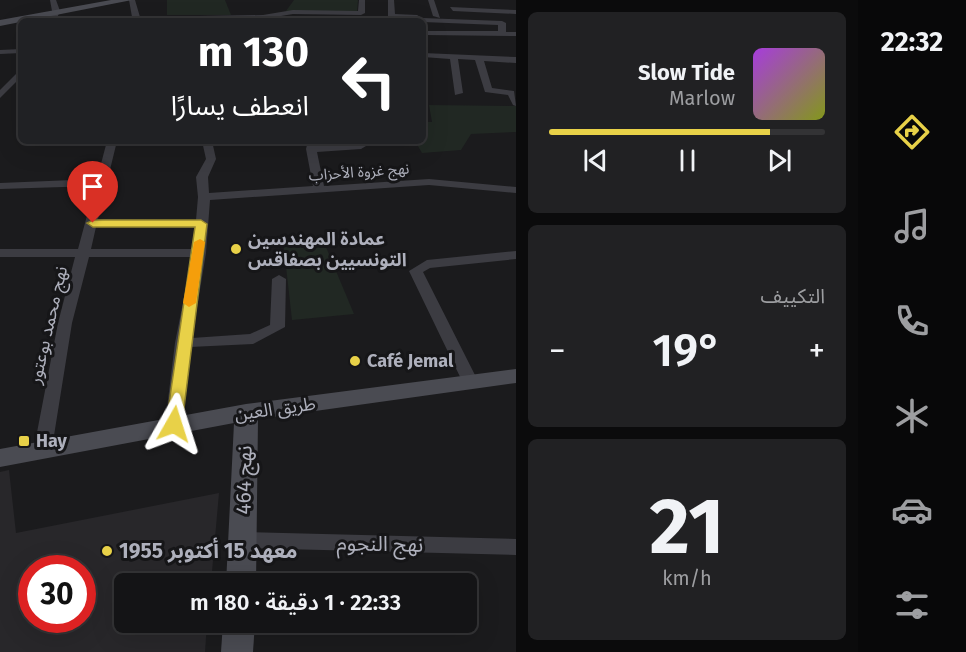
<!DOCTYPE html>
<html lang="ar">
<meta charset="utf-8">
<style>
body{margin:0;font-family:"Fira Sans","Noto Sans Arabic",sans-serif;background:#212123;color:#f1f3f6;direction:rtl;height:100vh;display:flex;flex-direction:column;font-size:22px;white-space:nowrap}
*{box-sizing:border-box;margin:0}
p{font-size:20px;color:#9d9ea1}
.icon{flex:none;width:33px;height:33px;fill:none;stroke:currentColor;stroke-width:2;stroke-linecap:round;stroke-linejoin:round}
.map{position:relative;flex:1;overflow:hidden;direction:ltr}
.panel{display:flex;flex-direction:column;gap:12px;padding:12px;background:#0b0b0c;width:342px}
.panel>*{flex:none}
.hud{position:absolute;left:18px;top:18px;width:408px;height:126px;border-radius:9px;box-shadow:0 6px 24px #0002,0 0 0 2px #333335;direction:rtl;background:#202124;color:#fff;overflow:hidden}
.speed{position:absolute;left:18px;top:555px;display:flex;gap:12px;font-size:30px;font-weight:700;text-align:center}
.speed>*{display:grid;place-content:center;width:78px;height:78px;border-radius:50%;background:#141416;box-shadow:0 6px 24px #0002,0 0 0 2px #333335;line-height:1}
.speed .limit{border:9px solid #d22;background:#fff;color:#111}
.pin{position:absolute;display:grid;place-items:center;width:51px;height:51px;color:#fff;margin:-62px -26px;border-radius:50% 50% 50% 0;rotate:-45deg;box-shadow:0 0 6px #0007}
.pin .icon{rotate:45deg}
.me{position:absolute;width:66px;margin:-33px;rotate:6deg;stroke-linejoin:round;filter:drop-shadow(0 0 4px #0008)}
.turn{display:flex;align-items:center;gap:21px;height:126px;padding:0 18px;font-size:27px}
.turn .icon{width:78px;height:78px;stroke-width:2.5}
.turn b{display:block;font-size:42px;line-height:51px}
.big{font-size:45px;font-weight:600;line-height:1.1}
.panel .widget{flex:1;display:flex;flex-direction:column;justify-content:center;gap:9px;min-width:0;padding:0 21px;border-radius:9px;background:#212123}
.panel .dial{align-items:center;gap:0}
.dial b{font-size:78px;line-height:1}
.song{display:flex;align-items:center;gap:18px}
.cover{width:72px;height:72px;border-radius:9px;background:linear-gradient(135deg,hsl(280 70% 55%),hsl(70 70% 35%))}
.played{height:6px;border-radius:3px;background:linear-gradient(90deg,#e8d148 80%,#333335 80%)}
.keys{display:flex;justify-content:space-around;direction:ltr}
.heat{display:flex;justify-content:space-between;align-items:center;font-size:33px;direction:ltr}
.trip{position:absolute;left:114px;top:573px;width:363px;height:60px;border-radius:9px;background:#141416;box-shadow:0 6px 24px #0002,0 0 0 2px #333335;font-weight:600;line-height:60px;text-align:center;direction:rtl}
main{display:flex;flex:1;min-height:0}
.dock{display:flex;flex-direction:column;width:108px;justify-content:space-around;align-items:center;background:#080809;color:#9d9ea1}
.dock .icon{width:42px;height:42px}
.dock .current{color:#e8d148}
.dock b{font-size:27px;color:#f1f3f6}
.map>svg:first-child{display:block}
.built{fill:#28272a;fill-rule:evenodd}
.green{fill:#212823}
.lines{fill:none;stroke-linecap:round;stroke-linejoin:round}
.street{fill:#3c3c42;fill-rule:evenodd}
.secondary{fill:#4a4b52;fill-rule:evenodd}
.route{fill:#e8d148;stroke:#97882f;stroke-width:1.5}
.slow{fill:#f59e0b}
.poi-dot{fill:#e8d148;stroke:#161618;stroke-width:2}
.labels{text-anchor:middle;dominant-baseline:central;stroke-width:6;stroke-linejoin:round;paint-order:stroke}
.far-street-label{font-size:15px;fill:#aeb0bc;stroke:#161618}
.poi-label{font-size:18px;font-weight:bold;fill:#aeb0bc;stroke:#161618;text-anchor:start}
.street-label{font-size:18px;fill:#aeb0bc;stroke:#161618}
.near-street-label{font-size:21px;fill:#aeb0bc;stroke:#161618}
.near-poi-label{font-size:21px;font-weight:bold;fill:#aeb0bc;stroke:#161618;text-anchor:start}
</style>
<main>
<nav class="dock">
<b>22:32</b>
<svg class="icon current" aria-label="directions" viewBox="0 0 24 24"><path d="M12 3l9 9-9 9-9-9zM9 14v-3h6M13 9l2 2-2 2"/></svg>
<svg class="icon" aria-label="music" viewBox="0 0 24 24"><path d="M9 18V5l10-2v13"/><circle cx="6" cy="18" r="3"/><circle cx="16" cy="16" r="3"/></svg>
<svg class="icon" aria-label="phone" viewBox="0 0 24 24"><path d="M5 4h4l2 5-3 2q2 4 5 5l2-3 5 2v4C11 20 4 13 5 4z"/></svg>
<svg class="icon" aria-label="climate" viewBox="0 0 24 24"><path d="M12 3v18M4 7l16 10M4 17L20 7"/></svg>
<svg class="icon" aria-label="car" viewBox="0 0 24 24"><path d="M5 17H2v-5l4-1 3-4h7l3 4 3 1v5h-3M9 17h6M6 11h13"/><circle cx="7" cy="17" r="2"/><circle cx="17" cy="17" r="2"/></svg>
<svg class="icon" aria-label="filters" viewBox="0 0 24 24"><path d="M4 7h16M4 17h16"/><circle cx="9" cy="7" r="2"/><circle cx="15" cy="17" r="2"/></svg>
</nav>
<section class="panel">
<div class="widget">
<div class="song"><i class="cover"></i><div><b>Slow Tide</b><p>Marlow</p></div></div>
<div class="played"></div>
<div class="keys"><svg class="icon" aria-label="previous" viewBox="0 0 24 24"><path d="M18 5L8 12l10 7zM5 5v14"/></svg><svg class="icon" aria-label="pause" viewBox="0 0 24 24"><path d="M8 5v14M16 5v14"/></svg><svg class="icon" aria-label="next" viewBox="0 0 24 24"><path d="M6 5l10 7-10 7zM19 5v14"/></svg></div>
</div>
<div class="widget"><p>التكييف</p>
<div class="heat"><a>−</a><b class="big">19°</b><a>+</a></div>
</div>
<div class="widget dial"><b>21</b><p>km/h</p></div>
</section>
<div class="map">
<svg width="516" height="652" viewBox="0 0 516 652">
<rect width="100%" height="100%" fill="#1b1b1d"/>
<path class="built" d="M9,470L16,533L219,493L211,583L124,584V622L207,623L205,652H0V472ZM32,568H82V620H32Z"/>
<g class="green">
<path d="M167,0H225L231,15H167Z"/>
<path d="M294,0H358L357,12L286,11Z"/>
<path d="M429,105L516,106V132L471,134L461,150L422,153L415,141H423V122H432Z"/>
<path d="M283,240H323L354,314L292,320Z"/>
</g>
<g class="lines">
<g class="street">
<path d="M50,0H56L60,11L57,18L132,17L129,0H135L140,17L263,15L293,10L358,11L359,0H365V13L361,15L293,14L263,19L48,21L52,11Z"/>
<path d="M388,0H394L395,14L417,15L422,18L502,21L506,23V32H516V36L425,35L428,31H498V25L423,22C414,19 398,21 388,16Z"/>
<path d="M428,0H434L440,18L433,16Z"/>
<path d="M450,7L516,10V14L453,11Z"/>
<path d="M21,49V53L0,54V50Z"/>
<path d="M423,53L516,57V63L484,61L492,88L514,91L516,106L513,105L508,95L485,92L475,60L458,59L463,93L455,95L450,59L423,57Z"/>
<path d="M21,69V77L0,98V90Z"/>
<path d="M107,141H117L98,219L196,220L198,197L196,177L206,159L202,141H212L216,159L208,177L209,193L313,186L306,149L308,141H318L317,145L361,143L366,146L361,149L317,152L324,186L429,179L516,187V193L429,185L210,200L206,253L192,338L250,334L270,325L272,279L279,275L286,279L285,327L253,344L190,347L183,424L180,428H168L165,424L175,343L192,257H89L72,323L52,448L49,453L43,455L37,453L34,448L58,323L75,257H0V249H78L95,186L0,189V183L97,179ZM96,227L195,228L193,249H91Z"/>
<path d="M516,251V259L430,268L423,272L478,381L470,386L464,385L409,271L427,260Z"/>
<path d="M243,532L516,539V555L243,548L236,546L233,540L236,534Z"/>
</g>
<g class="secondary">
<path d="M111,0H132L0,26V20Z"/>
<path d="M516,369V383L258,419L256,584H226L234,423L0,467V449L246,404Z"/>
<path d="M223,622H255L253,652H221Z"/>
</g>
</g>
<path class="route" d="M201,220L207,224L182,424L174,429L166,424L195,227H93L87,223L93,220Z"/>
<path class="slow" d="M200,239L205,242L196,303L189,307L183,303L194,242Z"/>
<g class="poi-dot">
<circle cx="236" cy="249" r="6"/>
<circle cx="355" cy="361" r="6"/>
<rect x="18" y="435" width="12" height="12" rx="3"/>
<circle cx="107" cy="551" r="6"/>
</g>
<g class="labels">
<g class="far-street-label">
<text transform="translate(359 172) rotate(-4)">نهج غزوة الأحزاب</text>
</g>
<g class="poi-label">
<text x="248" y="239">عمادة المهندسين<tspan x="248" dy="21">التونسيين بصفاقس</tspan></text>
<text x="367" y="361">Café Jemal</text>
<text x="36" y="441">Hay</text>
</g>
<g class="street-label">
<text transform="translate(48 325) rotate(-77)">نهج محمد بوعتور</text>
<text transform="translate(275 409) rotate(-8)">طريق العين</text>
</g>
<g class="near-street-label">
<text transform="translate(244 480) rotate(-89)">نهج 464</text>
<text transform="translate(380 544) rotate(1)">نهج النجوم</text>
</g>
<g class="near-poi-label">
<text x="119" y="551">معهد 15 أكتوبر 1955</text>
</g>
</g>
</svg>
<div class="speed"><div class="limit">30</div></div>
<div class="pin" style="left:93px;top:223px;background:#d93025"><svg class="icon" aria-label="arrive" viewBox="0 0 24 24"><path d="M6 21V4h12l-3 4 3 4H6"/></svg></div>
<svg class="me" style="left:174px;top:424px" viewBox="-20 -20 40 40"><path d="M0-17L14 15 0 8-14 15z" fill="#e8d148" stroke="#fff" stroke-width="4"/></svg>
<div class="trip">22:33 · 1 دقيقة · 180 m</div>
<div class="hud">
<div class="turn"><svg class="icon" aria-label="left" viewBox="0 0 24 24"><path d="M17 20v-9H6M10 6l-5 5 5 5"/></svg><div><b>130 m</b>انعطف يسارًا</div></div>
</div>
</div>
</main>
